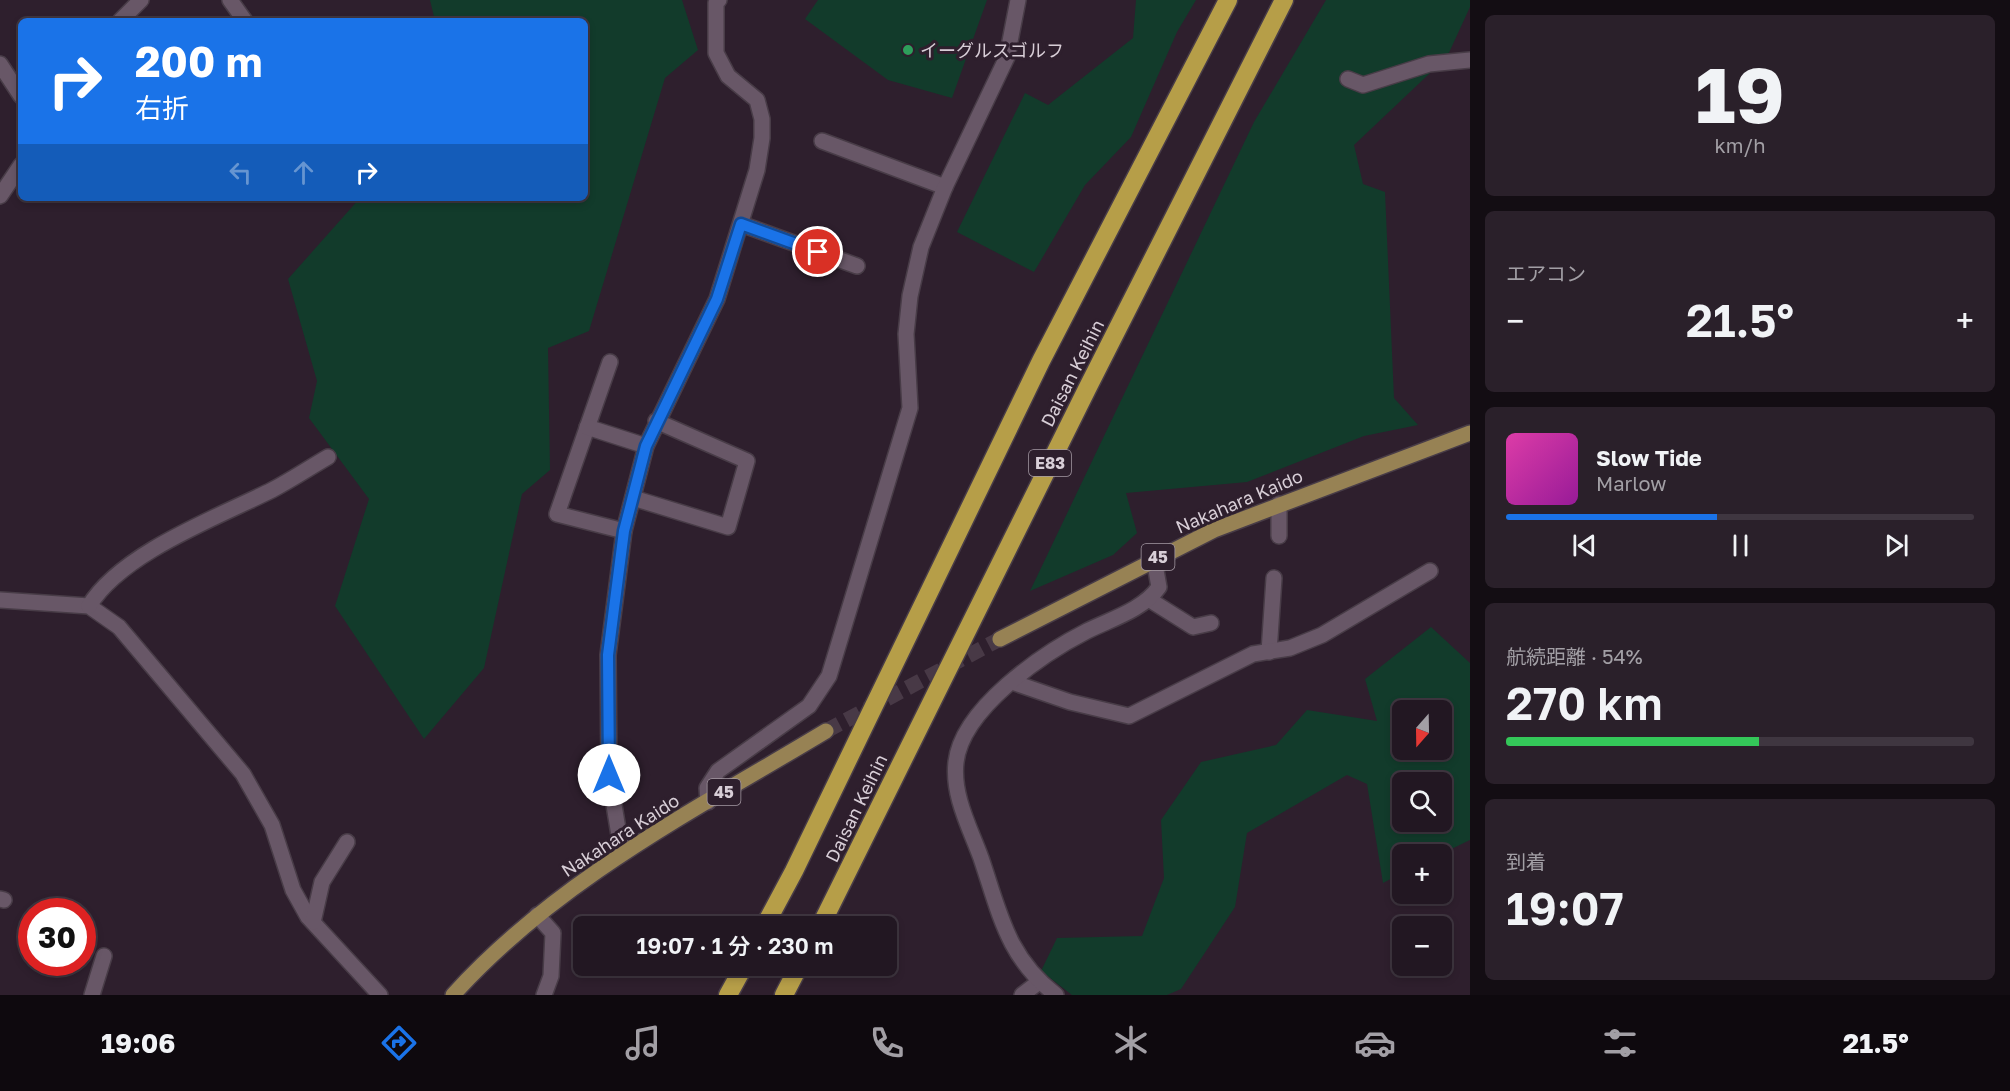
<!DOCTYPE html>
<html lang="ja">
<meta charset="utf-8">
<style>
body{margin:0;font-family:"Golos Text","Noto Sans JP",sans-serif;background:#2a202a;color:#f1f3f6;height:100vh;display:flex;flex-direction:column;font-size:22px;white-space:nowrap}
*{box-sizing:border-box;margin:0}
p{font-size:20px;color:#a29fa5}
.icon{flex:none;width:33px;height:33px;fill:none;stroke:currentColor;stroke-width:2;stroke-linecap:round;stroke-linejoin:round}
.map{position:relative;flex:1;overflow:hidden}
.sheet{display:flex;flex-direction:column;gap:15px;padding:15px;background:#130d13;width:540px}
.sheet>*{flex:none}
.hud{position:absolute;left:18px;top:18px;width:570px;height:183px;border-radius:9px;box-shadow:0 3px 9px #0003,0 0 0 2px #3f3640;background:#1a73e8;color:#fff;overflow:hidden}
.needle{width:39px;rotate:200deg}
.controls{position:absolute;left:1392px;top:700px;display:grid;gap:12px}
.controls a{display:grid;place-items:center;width:60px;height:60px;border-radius:9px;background:#221722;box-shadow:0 3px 9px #0003,0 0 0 2px #3f3640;font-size:30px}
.speed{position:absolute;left:18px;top:898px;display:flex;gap:12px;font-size:30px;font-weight:700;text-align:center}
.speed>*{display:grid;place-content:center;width:78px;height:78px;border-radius:50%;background:#221722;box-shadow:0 3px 9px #0003,0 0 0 2px #3f3640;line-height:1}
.speed .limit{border:9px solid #d22;background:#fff;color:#111}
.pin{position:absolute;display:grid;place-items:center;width:51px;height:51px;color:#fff;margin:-26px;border:3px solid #fff;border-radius:50%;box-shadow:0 2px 6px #0007}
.me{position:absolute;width:66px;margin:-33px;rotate:0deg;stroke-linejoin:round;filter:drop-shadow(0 0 4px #0008)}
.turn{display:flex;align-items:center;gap:21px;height:126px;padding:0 18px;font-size:27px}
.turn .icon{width:78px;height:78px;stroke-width:2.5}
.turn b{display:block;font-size:42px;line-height:51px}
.lanes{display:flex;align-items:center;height:57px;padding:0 18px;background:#0003;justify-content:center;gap:30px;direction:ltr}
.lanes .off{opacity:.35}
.big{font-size:45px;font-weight:600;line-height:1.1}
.sheet .tile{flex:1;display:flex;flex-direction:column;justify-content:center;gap:9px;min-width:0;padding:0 21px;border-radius:9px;background:#2a202a}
.sheet .dial{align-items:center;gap:0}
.dial b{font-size:78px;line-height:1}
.song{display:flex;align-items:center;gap:18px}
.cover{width:72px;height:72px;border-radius:9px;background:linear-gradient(135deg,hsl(320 70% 55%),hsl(300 70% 35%))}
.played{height:6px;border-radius:3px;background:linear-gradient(90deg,#1a73e8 45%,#3f3640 45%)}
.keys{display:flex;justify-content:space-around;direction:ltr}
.heat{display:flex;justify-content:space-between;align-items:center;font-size:33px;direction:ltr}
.charge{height:9px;border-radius:4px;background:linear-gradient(90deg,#34c759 54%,#3f3640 0)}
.trip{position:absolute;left:573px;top:916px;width:324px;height:60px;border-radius:9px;background:#221722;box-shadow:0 3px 9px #0003,0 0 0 2px #3f3640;font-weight:600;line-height:60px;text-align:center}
.tab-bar{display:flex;height:96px;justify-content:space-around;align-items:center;background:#0e090e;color:#a29fa5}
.tab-bar .icon{width:42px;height:42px}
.tab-bar .selected{color:#1a73e8}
.tab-bar b{font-size:27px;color:#f1f3f6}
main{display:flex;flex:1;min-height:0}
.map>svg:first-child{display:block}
.green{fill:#123b2b;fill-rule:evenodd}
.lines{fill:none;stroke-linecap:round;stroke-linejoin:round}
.major-tunnel{stroke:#483946;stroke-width:15;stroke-dasharray:15 8;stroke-linecap:butt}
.minor-casing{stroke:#483c47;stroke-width:18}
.major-casing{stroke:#483c47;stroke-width:18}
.highway-casing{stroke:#483c47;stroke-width:21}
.minor{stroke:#685767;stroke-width:15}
.major{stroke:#978254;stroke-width:15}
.highway{stroke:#b69e48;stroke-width:18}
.route-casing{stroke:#114b97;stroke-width:15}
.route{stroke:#1a73e8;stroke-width:10}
.leisure-dot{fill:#2e9e5b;stroke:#2e1f2d;stroke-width:2}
.labels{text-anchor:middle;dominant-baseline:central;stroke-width:6;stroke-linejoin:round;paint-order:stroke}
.shield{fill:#2e1f2d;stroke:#a59aa4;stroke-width:1.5}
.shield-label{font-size:16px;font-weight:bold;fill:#d8ced7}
.poi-label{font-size:18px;fill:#d8ced7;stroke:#2e1f2d;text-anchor:start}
.street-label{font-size:18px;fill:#d8ced7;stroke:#2e1f2d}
</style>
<main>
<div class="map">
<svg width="1470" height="995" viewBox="0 0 1470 995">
<rect width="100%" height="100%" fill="#2e1f2d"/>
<g class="green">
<path d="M430,0H682L698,50L665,78L589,331L548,348L550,470L522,494L484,668L424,739L335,606L369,499L309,418L317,381L288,279L360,198H585V21H435Z"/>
<path d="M818,0H987L952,98L888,80L805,19Z"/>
<path d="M1136,0H1196L1177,32L1131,137L1085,185L1034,272L957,232L1025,93L1048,105L1133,38Z"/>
<path d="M1326,0H1470V7L1447,57L1354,145L1363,184L1385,192L1394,398L1418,425L1364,436L1247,482L1126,493L1137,533L1113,555L1030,591L1254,122Z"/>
<path d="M1431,627L1470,663V840L1439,855H1402V873L1383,883L1367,784L1347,775L1247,833L1235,907L1181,989L1167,995H1072L1041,971L1057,938L1142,936L1164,878L1161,820L1201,762L1276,745L1307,710L1377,721L1365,679ZM1402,711H1442V750H1402ZM1402,783H1442V822H1402Z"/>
</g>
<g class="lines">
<path class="major-tunnel" d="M826,731L1000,639"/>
<g class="minor-casing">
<g id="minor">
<path d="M230,0L245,21"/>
<path d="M120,21L141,0"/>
<path d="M0,64L21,96"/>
<path d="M1348,79L1363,85L1429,64L1470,60"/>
<path d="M822,141L945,187"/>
<path d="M0,196L21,165"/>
<path d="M741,224L857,266"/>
<path d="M610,362L557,514L624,531"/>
<path d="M587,427L646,446"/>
<path d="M633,498L728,527L747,461L656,421"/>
<path d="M1279,504V536"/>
<path d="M0,600L89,606L119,627L243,774L272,825L293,890L308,917L380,995"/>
<path d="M1150,600L1193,627L1211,623"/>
<path d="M89,606C121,553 218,517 272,490C291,480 309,468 328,457"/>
<path d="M1269,652L1274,578"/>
<path d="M1012,682L1070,702L1129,716L1253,654L1290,648L1322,635L1430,571"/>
<path d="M708,802L707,788L718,771L809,706L829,676L910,408L906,334L910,296L921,247L945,187L1007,57L1018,0"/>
<path d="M622,853L609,775L608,655L624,531L646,446L717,299L757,170L762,138V119L757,100L728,76L716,53V3L719,0"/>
<path d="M0,899L4,900"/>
<path d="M537,915L553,933L551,976L544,995"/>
<path d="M313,922L322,882L347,842"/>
<path d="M92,995L104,956"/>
<path d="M1022,995L1039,982"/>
<path d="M1056,995C1007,957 1000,914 981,858C970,828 952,795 956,762C962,709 1042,654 1087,631C1111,619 1143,610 1159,587L1154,559"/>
</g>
</g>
<g class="major-casing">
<g id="major">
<path d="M1000,639L1214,530L1470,433"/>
<path d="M453,995C557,880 695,810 826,731"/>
</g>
</g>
<g class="highway-casing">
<g id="highway">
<path d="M764,927L794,871L1041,361L1228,0"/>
<path d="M820,927L1087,389L1284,0"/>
<path d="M728,995L744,966"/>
<path d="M784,995L799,966"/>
</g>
</g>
<use href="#minor" class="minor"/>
<use href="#major" class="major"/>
<use href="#highway" class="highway"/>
</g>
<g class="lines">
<g class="route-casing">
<path id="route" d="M609,775L608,655L624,531L646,446L717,299L741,224L818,252"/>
</g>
<use href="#route" class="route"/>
</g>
<circle class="leisure-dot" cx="908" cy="50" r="6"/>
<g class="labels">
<g class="shield">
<rect x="1029" y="450" width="42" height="26" rx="4.5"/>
<rect x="1141.5" y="544" width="33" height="26" rx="4.5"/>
<rect x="707.5" y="779" width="33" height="26" rx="4.5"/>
</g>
<g class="shield-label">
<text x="1050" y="463">E83</text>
<text x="1158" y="557">45</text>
<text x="724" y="792">45</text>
</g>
<g class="poi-label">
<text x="920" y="50">イーグルスゴルフ</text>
</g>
<g class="street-label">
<text transform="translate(1072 373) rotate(-63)">Daisan Keihin</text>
<text transform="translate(1239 501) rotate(-23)">Nakahara Kaido</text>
<text transform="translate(856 808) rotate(-64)">Daisan Keihin</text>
<text transform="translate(620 835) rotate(-33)">Nakahara Kaido</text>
</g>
</g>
</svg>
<div class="controls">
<a><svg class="needle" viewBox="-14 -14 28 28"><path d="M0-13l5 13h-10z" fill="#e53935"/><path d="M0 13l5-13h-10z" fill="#a29fa5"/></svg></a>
<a><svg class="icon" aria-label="search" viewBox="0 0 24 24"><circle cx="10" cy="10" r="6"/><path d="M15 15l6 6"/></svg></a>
<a>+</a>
<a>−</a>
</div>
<div class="speed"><div class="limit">30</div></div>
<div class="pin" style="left:818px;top:252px;background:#d93025"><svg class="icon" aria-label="arrive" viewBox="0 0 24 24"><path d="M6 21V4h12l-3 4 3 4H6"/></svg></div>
<svg class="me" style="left:609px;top:775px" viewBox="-20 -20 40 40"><circle r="19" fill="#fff"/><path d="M0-13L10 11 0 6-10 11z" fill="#1a73e8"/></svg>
<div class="trip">19:07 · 1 分 · 230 m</div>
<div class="hud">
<div class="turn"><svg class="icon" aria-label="right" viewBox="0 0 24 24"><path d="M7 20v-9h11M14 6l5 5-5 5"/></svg><div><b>200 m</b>右折</div></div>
<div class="lanes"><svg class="icon off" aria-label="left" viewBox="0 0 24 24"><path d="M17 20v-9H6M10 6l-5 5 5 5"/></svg><svg class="icon off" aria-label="ahead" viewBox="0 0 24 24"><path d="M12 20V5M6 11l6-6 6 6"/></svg><svg class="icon" aria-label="right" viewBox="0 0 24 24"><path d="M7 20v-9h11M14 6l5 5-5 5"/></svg></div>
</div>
</div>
<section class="sheet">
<div class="tile dial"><b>19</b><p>km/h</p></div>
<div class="tile"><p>エアコン</p>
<div class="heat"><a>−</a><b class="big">21.5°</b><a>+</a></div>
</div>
<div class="tile">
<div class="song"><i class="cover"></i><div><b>Slow Tide</b><p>Marlow</p></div></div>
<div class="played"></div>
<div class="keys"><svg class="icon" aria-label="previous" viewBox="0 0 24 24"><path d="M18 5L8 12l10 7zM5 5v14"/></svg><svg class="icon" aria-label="pause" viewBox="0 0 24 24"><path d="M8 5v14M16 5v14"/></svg><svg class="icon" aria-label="next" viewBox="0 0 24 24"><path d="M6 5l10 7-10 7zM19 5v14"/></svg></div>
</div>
<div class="tile"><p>航続距離 · 54%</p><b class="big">270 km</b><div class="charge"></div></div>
<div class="tile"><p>到着</p><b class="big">19:07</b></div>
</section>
</main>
<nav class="tab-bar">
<b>19:06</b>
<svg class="icon selected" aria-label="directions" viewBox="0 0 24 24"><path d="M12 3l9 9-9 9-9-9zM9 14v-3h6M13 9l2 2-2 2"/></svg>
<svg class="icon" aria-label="music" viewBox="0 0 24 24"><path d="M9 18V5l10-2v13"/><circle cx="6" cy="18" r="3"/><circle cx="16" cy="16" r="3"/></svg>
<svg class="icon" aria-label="phone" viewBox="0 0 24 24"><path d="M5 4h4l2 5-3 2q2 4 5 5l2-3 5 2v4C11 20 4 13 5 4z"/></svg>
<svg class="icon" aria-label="climate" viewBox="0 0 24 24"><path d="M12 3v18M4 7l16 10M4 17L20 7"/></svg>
<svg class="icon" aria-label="car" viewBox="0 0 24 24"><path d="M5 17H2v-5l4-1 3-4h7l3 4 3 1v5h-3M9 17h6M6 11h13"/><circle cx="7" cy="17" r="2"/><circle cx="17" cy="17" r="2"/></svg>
<svg class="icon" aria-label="filters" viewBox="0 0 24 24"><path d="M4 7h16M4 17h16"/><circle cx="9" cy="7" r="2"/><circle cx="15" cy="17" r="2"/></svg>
<b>21.5°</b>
</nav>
